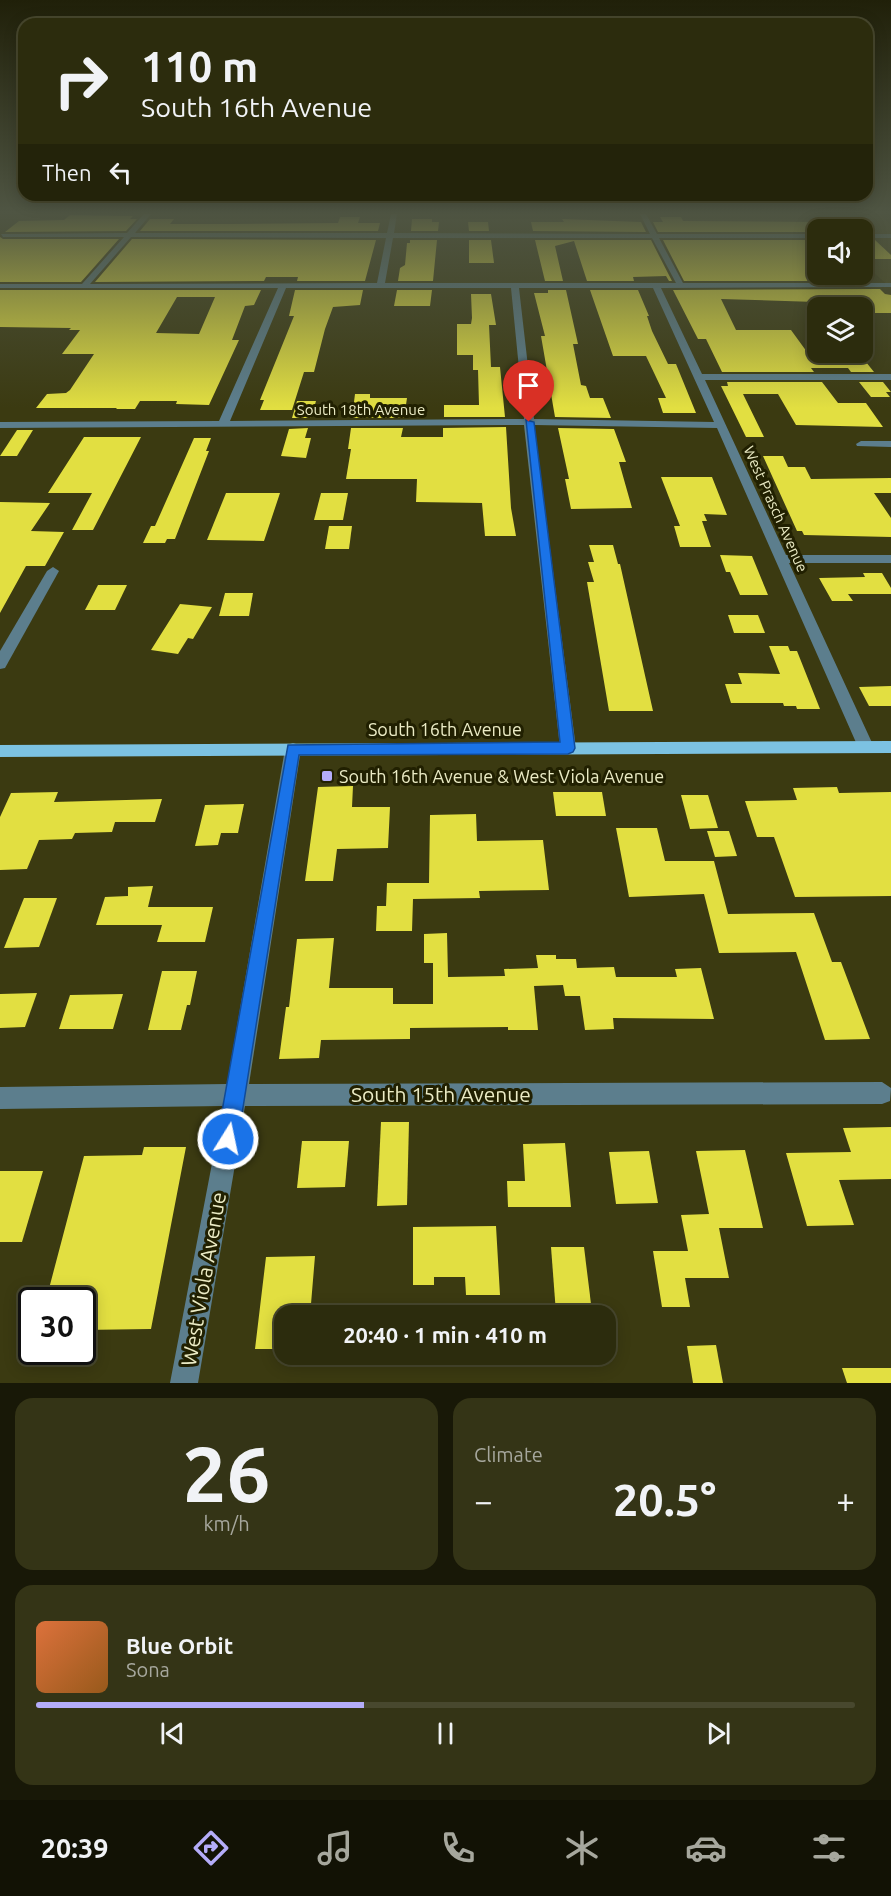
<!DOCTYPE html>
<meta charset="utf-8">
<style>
body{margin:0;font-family:Ubuntu,sans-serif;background:#343416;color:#f1f3f6;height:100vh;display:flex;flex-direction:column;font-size:22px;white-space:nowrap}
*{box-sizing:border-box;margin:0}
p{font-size:20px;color:#a6a79d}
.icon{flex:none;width:33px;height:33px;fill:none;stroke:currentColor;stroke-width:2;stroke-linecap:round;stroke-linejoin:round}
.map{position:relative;height:1383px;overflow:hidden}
.panel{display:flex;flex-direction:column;gap:15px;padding:15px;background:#181807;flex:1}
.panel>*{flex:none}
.guide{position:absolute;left:18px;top:18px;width:855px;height:183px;border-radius:18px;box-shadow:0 3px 15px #0003,0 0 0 2px #48482e;background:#2c2c0d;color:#f1f3f6;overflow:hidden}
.buttons{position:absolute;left:807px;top:219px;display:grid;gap:12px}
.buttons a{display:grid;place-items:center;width:66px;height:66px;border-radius:12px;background:#2c2c0d;box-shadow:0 3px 15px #0003,0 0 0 2px #48482e;font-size:30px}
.speed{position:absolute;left:18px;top:1287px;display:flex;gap:12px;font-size:30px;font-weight:700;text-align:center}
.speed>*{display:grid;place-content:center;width:78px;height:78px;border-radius:50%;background:#2c2c0d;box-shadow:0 3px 15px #0003,0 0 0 2px #48482e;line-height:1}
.speed .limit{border:3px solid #111;border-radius:9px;background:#fff;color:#111}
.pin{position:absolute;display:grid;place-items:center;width:51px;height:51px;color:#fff;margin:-62px -26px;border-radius:50% 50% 50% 0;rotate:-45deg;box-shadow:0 0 6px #0007}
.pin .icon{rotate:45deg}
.me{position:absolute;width:66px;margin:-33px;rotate:10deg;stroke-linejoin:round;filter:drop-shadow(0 0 4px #0008)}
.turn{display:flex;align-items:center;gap:21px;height:126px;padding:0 24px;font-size:27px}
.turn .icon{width:78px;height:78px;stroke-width:2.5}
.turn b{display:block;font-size:42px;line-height:51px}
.then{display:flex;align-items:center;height:57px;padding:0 24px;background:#0003;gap:12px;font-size:22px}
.big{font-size:45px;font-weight:700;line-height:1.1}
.panel .tile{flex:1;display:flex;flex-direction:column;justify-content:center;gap:9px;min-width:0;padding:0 21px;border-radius:18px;background:#343416}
.panel .dial{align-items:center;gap:0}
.dial b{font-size:78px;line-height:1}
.song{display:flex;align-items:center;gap:18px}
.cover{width:72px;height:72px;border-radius:9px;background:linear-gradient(135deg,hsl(20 70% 55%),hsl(30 70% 35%))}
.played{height:6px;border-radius:3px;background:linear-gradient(90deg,#b4acf9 40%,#48482e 40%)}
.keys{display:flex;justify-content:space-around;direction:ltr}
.heat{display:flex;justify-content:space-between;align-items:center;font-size:33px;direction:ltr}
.panel .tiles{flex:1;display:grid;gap:15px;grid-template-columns:1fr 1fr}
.tile:last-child{grid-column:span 2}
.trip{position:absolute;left:274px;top:1305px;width:342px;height:60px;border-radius:18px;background:#2c2c0d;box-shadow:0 3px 15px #0003,0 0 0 2px #48482e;font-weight:700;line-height:60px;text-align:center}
.menu{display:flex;height:96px;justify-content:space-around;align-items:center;background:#121205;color:#a6a79d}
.menu .icon{width:42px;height:42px}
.menu .on{color:#b4acf9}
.menu b{font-size:27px;color:#f1f3f6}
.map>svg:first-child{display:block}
.built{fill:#464517}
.building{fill:#e2df41;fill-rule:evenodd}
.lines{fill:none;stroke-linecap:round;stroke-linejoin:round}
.minor{fill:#5c7e8d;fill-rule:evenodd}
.major{fill:#7cc2e2;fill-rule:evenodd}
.route{fill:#1a73e8;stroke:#114b97;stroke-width:1.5}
.poi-dot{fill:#b4acf9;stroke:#212001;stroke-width:2}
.labels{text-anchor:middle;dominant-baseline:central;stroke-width:6;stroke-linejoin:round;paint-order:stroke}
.far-street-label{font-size:15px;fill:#ebebc5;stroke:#212001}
.street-label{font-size:18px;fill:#ebebc5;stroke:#212001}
.poi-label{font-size:18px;fill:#ebebc5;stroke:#212001;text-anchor:start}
.near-street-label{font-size:21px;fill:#ebebc5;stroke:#212001}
</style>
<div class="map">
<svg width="891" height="1383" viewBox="0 0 891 1383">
<rect width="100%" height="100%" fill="#3b3a11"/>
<path class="built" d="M788,214H879L891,225V288L863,263V260L866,259L863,255L862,230L835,229L820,215Z"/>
<g class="building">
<path d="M70,215L133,216L130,219H137L126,231L5,232L19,221L64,220Z"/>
<path d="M340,217H360L358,223H380L378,231H140L150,219H174L170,224H231L338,223Z"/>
<path d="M660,217H681L683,221L818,222V232H658L653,222H663Z"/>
<path d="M412,219H432V222H439L438,231H411Z"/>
<path d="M562,219L641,222L646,232L533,231L531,222H564Z"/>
<path d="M468,222H488L489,231H469Z"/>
<path d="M0,237L3,239H119L81,282H0Z"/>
<path d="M132,239L376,240L365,281H297L298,277H266L264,281L95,282Z"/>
<path d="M410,240H437L433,281H398L400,268L405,265L407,243H410Z"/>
<path d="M469,240H491L494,263H469Z"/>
<path d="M535,240H651L672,281H669L666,276L633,277L634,281H587L574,241L555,246L563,281H545Z"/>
<path d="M663,240H818V274H865L872,281H684Z"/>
<path d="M862,240H875L891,255V259H862Z"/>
<path d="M880,289L885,294L891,295V313H862V308H850L847,303L721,299L736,330H791L807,352H845L848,356L862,357L874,372H851L848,368H811L814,372H722L706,339H698L673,290Z"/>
<path d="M0,290H261L254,305L245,306L232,340H239L209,405L176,404L177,401H140L135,409H116L117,408H36L47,394L66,393L70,390L94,354H62L80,330H69L71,328L0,327ZM177,297H215L199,334L156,333Z"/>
<path d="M295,290H363L360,305L333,307L325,329L314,372H304L292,410H260L264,400H260L294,316H289Z"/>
<path d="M397,290H432L430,306H394Z"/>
<path d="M548,290H566L578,344H573L581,385L586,386L590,398H603L611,418L555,417L541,336H545L534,293H548Z"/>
<path d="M590,290H638L649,316H647L652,331L668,364H676L696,413H663L658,398H666L646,356H613Z"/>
<path d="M471,294H491L496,325H489L491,367H500L505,417H444V405H479L478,370H473V355H457V324H471L472,318Z"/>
<path d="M727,382H822L838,403H866L883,427L796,425L778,394H743L764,437H746L721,386H728Z"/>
<path d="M859,382H883L891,392H886L890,397H871Z"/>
<path d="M355,394H370V398H407L404,418H352Z"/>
<path d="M297,401H316L311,418H292Z"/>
<path d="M506,427L511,508L516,536H485L482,503L416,502L417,479H346L351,449H348L351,428H403L401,437H443V428Z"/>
<path d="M308,428L305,438H311L306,458L281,456L289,429Z"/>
<path d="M558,428L614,429L626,462H619L632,508L571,509L565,479H569Z"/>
<path d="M17,430H33L17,456H0Z"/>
<path d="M84,437H141L93,530H72L92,493H48Z"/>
<path d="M194,438H211L206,451H209L175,539H167L165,543H143L151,526H155Z"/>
<path d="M763,456H783L788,467H805L811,479L891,478V493H874L891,518V537L804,535L802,531H797Z"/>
<path d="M661,477H712L727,515L704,514L707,521H702L711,547H680L674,526H680Z"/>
<path d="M226,493H280L264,541L207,540Z"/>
<path d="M321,493H348L343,520H314Z"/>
<path d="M0,502L50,503L31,531L64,532L45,566H26L0,613Z"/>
<path d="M329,526H352L349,549H325Z"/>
<path d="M589,545H613L618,564H620L653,711H609L587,582H594L588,562H594Z"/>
<path d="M720,555L752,556L768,595H740L730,572H726Z"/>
<path d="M863,573H882L891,588V594H848L853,601H832L819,578L865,577Z"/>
<path d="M98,585H127L115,610H85Z"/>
<path d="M225,593H253L249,616H219Z"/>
<path d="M180,604L212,607L193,639L188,638L178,654L151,650Z"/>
<path d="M728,615H758L765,633H734Z"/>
<path d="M769,646H788L790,651H797L820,709H797L796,706H784L783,703H731L725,684H742L738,673L780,674Z"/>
<path d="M891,686V706H869L859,687Z"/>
<path d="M353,786L352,807H390L388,848L337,849L333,881H305L318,787Z"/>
<path d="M837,787L839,793L891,792V896L795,897L774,837H757L745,801L797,800L793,788Z"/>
<path d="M58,792L54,802L162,799L155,822H115L112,832L75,833L72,839L39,840L27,869L0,870V817L11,793Z"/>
<path d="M553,792H602L606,816H556Z"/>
<path d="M681,795H708L718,828L690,829Z"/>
<path d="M244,804L238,833H221L218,845L195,846L205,805Z"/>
<path d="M476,814L477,841L543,840L549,890L479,891L480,898L413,899L412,931H376L377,906H386L387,883H429L430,815Z"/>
<path d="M616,828H657L665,861H714L728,914L814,913L832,962H841L870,1039L825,1040L796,952L719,953L704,894L629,897Z"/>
<path d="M707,831H729L737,856L715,857Z"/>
<path d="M153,886L148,907H213L205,942H157L162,925H96L105,897L128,896V887Z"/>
<path d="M24,898H57L39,947L4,948Z"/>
<path d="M447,933L448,977L505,976L504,969L538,968L536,955H556V959H576L577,968L614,967L616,977H677L675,969L701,968L714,1019L613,1018L614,1029L585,1030L580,996H565L563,985L534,986L538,1030H508V1027L410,1028V1039L321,1040L319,1058L279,1059L286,1007H289L297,939L334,938L329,988H393V1004H433V963H424V934Z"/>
<path d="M162,971H197L190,1005H187L181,1030H148Z"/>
<path d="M37,993L25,1027L0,1028V994Z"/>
<path d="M123,994L113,1029H59L70,995Z"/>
<path d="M381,1122H409L407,1205L377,1206Z"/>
<path d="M891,1127V1179L839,1180L854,1225L807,1226L786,1153L851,1152L843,1128Z"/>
<path d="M302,1141H349L345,1187L297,1188Z"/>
<path d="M565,1143L571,1207H508L507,1181H525L523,1144Z"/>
<path d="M144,1147H186L151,1329L82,1330V1300H46L84,1156L142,1155Z"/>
<path d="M745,1150L763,1228H719L729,1278H685L690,1307H662L653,1251H688L681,1215L709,1214L696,1151Z"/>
<path d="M649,1151L658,1203L616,1204L609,1152Z"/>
<path d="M0,1171H43L22,1242H0Z"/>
<path d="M496,1226L500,1295H466L465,1277H434V1285H413V1227Z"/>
<path d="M551,1247H584L592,1312L556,1313Z"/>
<path d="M315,1256L310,1316H285V1349H255L266,1257Z"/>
<path d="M716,1345L723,1383H693L687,1346Z"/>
<path d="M842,1368H891V1383H847Z"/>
</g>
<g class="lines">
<g class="minor">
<path d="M144,214H151L135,233H387L391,214H397L394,233L650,234L640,214H646L657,234H818V238H659L683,283H891V287L661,288L702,374H891V380H705L786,555H891V563H789L874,747L872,751L866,753L860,751L858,747L717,428L534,425L576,748L574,752L568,754L562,752L560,748L524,425L0,428V422L219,421L278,288H0V284H82L124,237H3L1,234L127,233ZM131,237L386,238L377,283L90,284ZM393,238H652L676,283H385ZM286,288H511L524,419L230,421ZM519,288H653L714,422L534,419Z"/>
<rect x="862" y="234" width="29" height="4"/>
<path d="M861,441H891V447L857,446L856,444Z"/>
<path d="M53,567L59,571L5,668L0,669V651L47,571Z"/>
<path d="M293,743L299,745L301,749L249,1084L882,1082L891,1088L890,1101L882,1104L245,1106L198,1383H170L223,1106L0,1109V1087L227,1084L285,749L287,745Z"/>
</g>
<path class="major" d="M891,741V753L0,757V745Z"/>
</g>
<linearGradient id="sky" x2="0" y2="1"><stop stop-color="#202009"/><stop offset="0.52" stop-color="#4f5543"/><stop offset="1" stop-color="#4f5543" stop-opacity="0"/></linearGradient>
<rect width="891" height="408" fill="url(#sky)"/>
<path class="route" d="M526,420L534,422L575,748L573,752L568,754L299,755L238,1139L235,1146L228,1149L220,1146L217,1139L288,745L560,742Z"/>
<rect class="poi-dot" x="321" y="770" width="12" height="12" rx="3"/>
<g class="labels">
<g class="far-street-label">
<text x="361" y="409">South 18th Avenue</text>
<text transform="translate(776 509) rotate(66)">West Prasch Avenue</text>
</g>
<g class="street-label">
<text x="445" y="729">South 16th Avenue</text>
</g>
<g class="poi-label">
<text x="339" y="776">South 16th Avenue &amp; West Viola Avenue</text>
</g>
<g class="near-street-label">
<text x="441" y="1094">South 15th Avenue</text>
<text transform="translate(203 1279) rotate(-80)">West Viola Avenue</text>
</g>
</g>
</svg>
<div class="buttons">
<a><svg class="icon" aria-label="sound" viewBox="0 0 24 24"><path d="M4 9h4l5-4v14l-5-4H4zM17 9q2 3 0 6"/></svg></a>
<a><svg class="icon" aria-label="layers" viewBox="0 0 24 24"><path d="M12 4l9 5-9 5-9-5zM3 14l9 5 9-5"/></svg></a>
</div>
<div class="speed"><div class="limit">30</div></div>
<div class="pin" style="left:529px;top:422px;background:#d93025"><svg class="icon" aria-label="arrive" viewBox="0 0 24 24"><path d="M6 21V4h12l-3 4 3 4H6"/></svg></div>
<svg class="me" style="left:228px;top:1139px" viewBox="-20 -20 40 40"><circle r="17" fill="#1a73e8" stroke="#fff" stroke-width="3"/><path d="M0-11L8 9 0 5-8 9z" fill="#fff"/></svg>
<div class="trip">20:40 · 1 min · 410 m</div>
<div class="guide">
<div class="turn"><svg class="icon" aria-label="right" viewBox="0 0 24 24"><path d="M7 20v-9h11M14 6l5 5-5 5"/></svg><div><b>110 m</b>South 16th Avenue</div></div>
<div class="then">Then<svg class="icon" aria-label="left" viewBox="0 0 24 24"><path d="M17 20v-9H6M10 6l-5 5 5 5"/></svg></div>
</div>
</div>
<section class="panel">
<div class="tiles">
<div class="tile dial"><b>26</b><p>km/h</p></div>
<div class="tile"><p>Climate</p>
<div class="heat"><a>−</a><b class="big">20.5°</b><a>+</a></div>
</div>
<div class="tile">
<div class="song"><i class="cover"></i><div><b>Blue Orbit</b><p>Sona</p></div></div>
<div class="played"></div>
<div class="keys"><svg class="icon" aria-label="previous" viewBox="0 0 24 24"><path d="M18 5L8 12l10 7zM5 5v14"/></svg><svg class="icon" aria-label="pause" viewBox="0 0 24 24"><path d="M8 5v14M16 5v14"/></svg><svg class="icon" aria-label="next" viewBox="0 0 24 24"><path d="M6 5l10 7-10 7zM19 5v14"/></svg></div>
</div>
</div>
</section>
<nav class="menu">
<b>20:39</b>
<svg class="icon on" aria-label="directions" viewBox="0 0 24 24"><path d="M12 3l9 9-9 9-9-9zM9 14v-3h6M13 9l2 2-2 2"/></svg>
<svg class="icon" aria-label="music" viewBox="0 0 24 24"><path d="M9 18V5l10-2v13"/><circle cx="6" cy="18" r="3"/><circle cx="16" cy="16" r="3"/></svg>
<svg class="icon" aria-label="phone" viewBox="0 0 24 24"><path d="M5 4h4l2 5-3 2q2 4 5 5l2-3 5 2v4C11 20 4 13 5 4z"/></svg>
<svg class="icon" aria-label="climate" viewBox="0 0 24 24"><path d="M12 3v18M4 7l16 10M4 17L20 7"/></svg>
<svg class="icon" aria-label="car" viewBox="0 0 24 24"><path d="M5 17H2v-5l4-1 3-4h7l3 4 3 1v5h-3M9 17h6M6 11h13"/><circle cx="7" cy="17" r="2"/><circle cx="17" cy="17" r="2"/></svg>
<svg class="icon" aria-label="filters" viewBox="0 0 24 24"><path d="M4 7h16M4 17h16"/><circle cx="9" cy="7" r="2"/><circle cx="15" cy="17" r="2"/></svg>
</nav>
